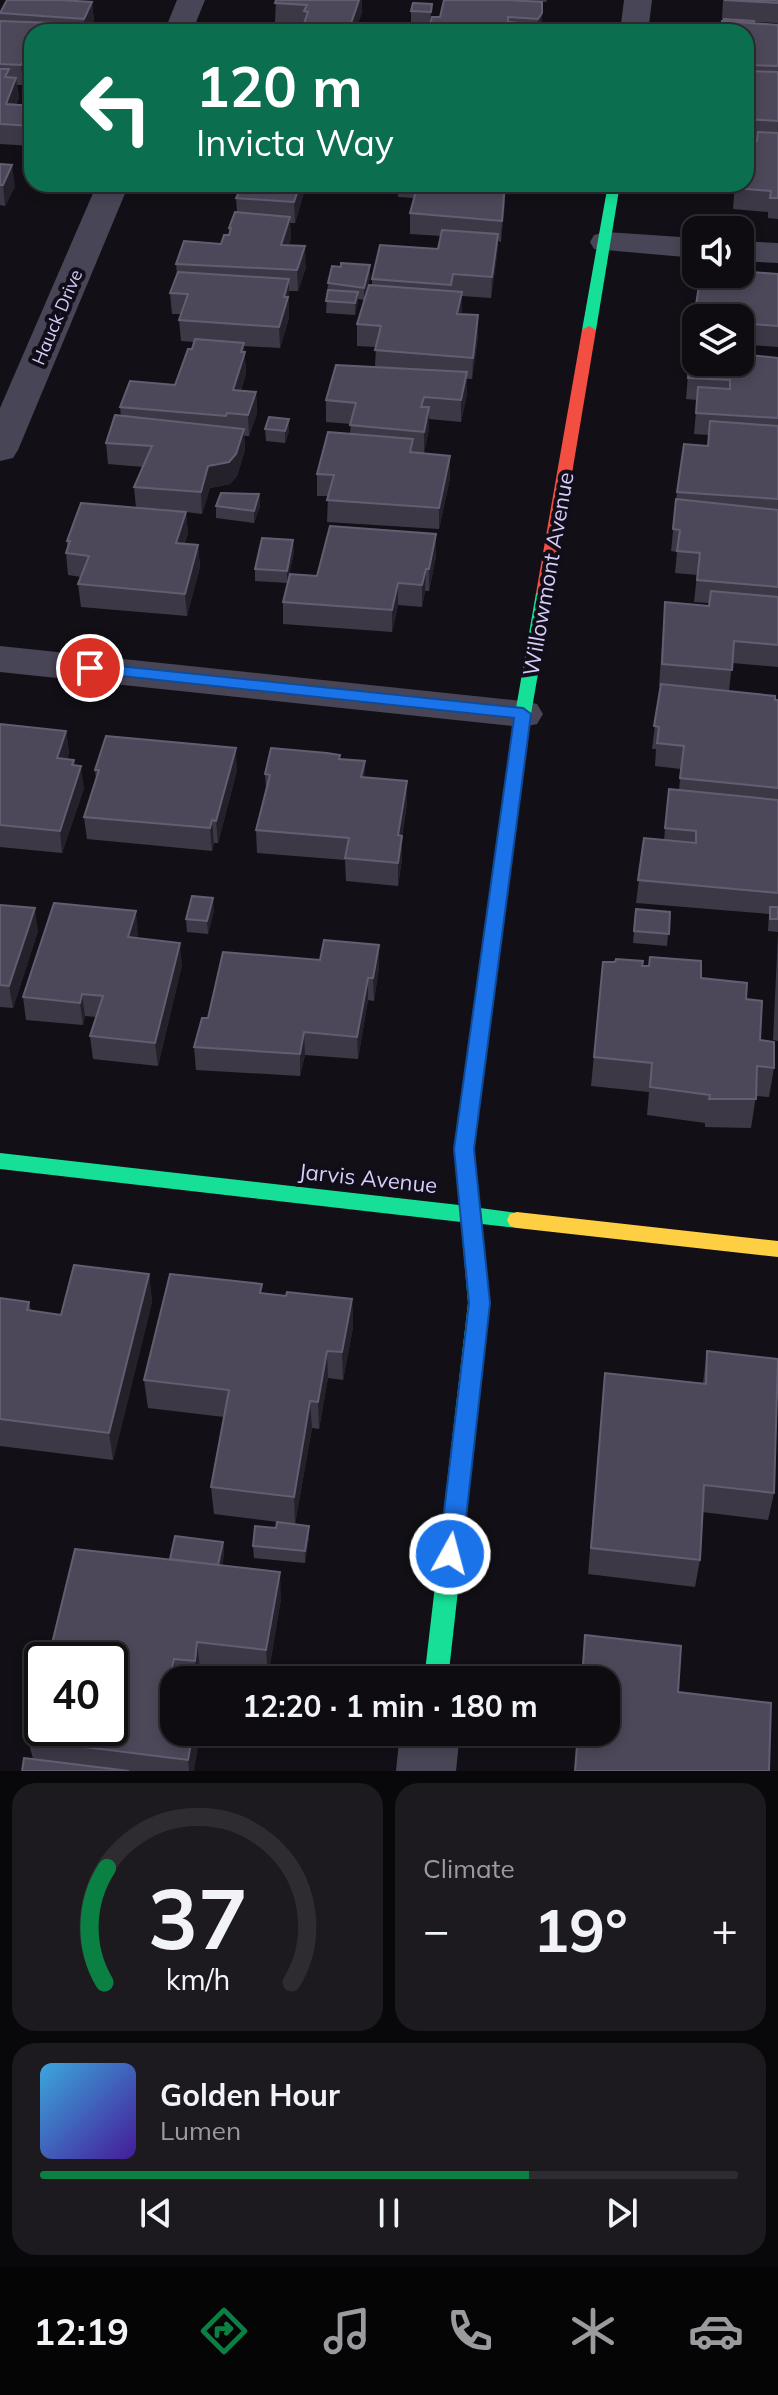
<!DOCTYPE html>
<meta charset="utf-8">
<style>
body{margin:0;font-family:Mulish,sans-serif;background:#1c1a1e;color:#f1f3f6;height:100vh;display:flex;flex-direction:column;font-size:30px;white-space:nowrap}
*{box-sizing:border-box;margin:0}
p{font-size:26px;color:#9b9b9f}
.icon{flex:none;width:44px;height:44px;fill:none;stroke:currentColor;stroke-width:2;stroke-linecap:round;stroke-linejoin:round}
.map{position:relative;height:1771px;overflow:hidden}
.panel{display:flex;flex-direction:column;gap:12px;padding:12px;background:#080709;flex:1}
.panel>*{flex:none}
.guide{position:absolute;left:24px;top:24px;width:730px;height:168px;border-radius:24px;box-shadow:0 4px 12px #0003,0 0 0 2px #2e2c30;background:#0b6e4f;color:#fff;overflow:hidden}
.fabs{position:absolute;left:682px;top:216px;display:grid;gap:16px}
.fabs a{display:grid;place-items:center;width:72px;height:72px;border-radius:16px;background:#0e0c10;box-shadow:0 4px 12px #0003,0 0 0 2px #2e2c30;font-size:40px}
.speed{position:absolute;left:24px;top:1642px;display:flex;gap:16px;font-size:40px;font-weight:700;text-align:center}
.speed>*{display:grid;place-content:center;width:104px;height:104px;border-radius:50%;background:#0e0c10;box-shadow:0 4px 12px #0003,0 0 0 2px #2e2c30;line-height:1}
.speed .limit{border:4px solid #111;border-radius:12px;background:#fff;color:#111}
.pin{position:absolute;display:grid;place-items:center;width:68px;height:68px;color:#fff;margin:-34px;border:4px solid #fff;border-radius:50%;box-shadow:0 2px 8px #0007}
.me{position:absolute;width:88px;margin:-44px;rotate:7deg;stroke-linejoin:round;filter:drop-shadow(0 0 6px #0008)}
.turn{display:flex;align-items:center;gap:28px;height:168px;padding:0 40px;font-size:36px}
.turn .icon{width:104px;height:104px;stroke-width:2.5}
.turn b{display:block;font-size:56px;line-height:68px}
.big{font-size:60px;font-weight:700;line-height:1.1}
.panel .card{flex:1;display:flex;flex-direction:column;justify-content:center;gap:12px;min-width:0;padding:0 28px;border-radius:24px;background:#1c1a1e}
.panel .dial{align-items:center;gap:0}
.dial svg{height:208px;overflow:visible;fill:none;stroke:#2e2c30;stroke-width:7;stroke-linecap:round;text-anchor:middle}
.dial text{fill:#f1f3f6;stroke:none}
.song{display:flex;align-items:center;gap:24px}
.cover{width:96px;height:96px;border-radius:12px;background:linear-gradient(135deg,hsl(200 70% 55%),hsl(260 70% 35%))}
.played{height:8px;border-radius:4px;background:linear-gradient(90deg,#0b8043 70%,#2e2c30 70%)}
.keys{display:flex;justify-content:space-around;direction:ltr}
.heat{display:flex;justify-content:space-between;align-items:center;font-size:44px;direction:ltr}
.panel .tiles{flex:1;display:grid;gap:12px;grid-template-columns:1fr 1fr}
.card:last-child{grid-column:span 2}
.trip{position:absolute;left:160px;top:1666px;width:460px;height:80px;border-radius:24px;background:#0e0c10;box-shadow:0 4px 12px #0003,0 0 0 2px #2e2c30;font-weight:700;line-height:80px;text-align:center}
.menu{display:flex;height:128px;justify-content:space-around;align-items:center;background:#060506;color:#9b9b9f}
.menu .icon{width:56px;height:56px}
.menu .on{color:#0b8043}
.menu b{font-size:36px;color:#f1f3f6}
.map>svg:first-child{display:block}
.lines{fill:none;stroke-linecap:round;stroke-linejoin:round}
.street{fill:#484656;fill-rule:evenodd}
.fast{fill:#16e098;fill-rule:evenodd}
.slow{fill:#ffcf43;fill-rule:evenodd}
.jam{fill:#f24e42;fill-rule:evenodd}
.wall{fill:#3d3846;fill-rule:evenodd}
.shaded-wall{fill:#25212b}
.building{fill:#4d4859;stroke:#635d72;stroke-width:2}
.route{fill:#1a73e8;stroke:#114b97;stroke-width:2}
.labels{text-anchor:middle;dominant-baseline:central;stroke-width:8;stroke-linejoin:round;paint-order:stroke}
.far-street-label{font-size:18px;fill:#d8ccf8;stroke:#110d19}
.street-label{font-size:22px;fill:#d8ccf8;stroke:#110d19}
</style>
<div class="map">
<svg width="778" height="1771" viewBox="0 0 778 1771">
<rect width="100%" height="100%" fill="#121016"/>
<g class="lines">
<g class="street">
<path d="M177,0H205L192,32H164Z"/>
<path d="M624,0H652L648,32H620Z"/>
<path d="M97,184H129L18,450L13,458L0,461V408Z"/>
<path d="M606,232L696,238V258L594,249L590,242L594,235Z"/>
<path d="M740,241L778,243V263L740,261Z"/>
<path d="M0,646L523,701L537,704L543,714L537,724L523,727L0,672Z"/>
<path d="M400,1732H460L456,1771H396Z"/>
</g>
<g class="fast">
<path d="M608,184H620L596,330L589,334L582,330Z"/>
<path d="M544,588L552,593L531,714L474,1149L480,1208L524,1214L527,1220L524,1226L517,1228L482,1224L490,1303L448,1680H424L468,1303L461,1222L0,1169V1153L459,1205L454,1149L515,714L536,593Z"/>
</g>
<path class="slow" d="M517,1212L778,1241V1257L517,1228L510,1226L507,1220L510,1214Z"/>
<path class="jam" d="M589,326L596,330L552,593L544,598L536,593L582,330Z"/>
</g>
<g class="wall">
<path d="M7,0H75L74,1L92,2L94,22L89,32H32V69L23,85H17L19,98L16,105L32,106V146L0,144V13Z"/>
<path d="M276,0L362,12L355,32H302L304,24L275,22Z"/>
<path d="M444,0H547L546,2L529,1L542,13L541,32H428L440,17Z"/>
<path d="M723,0H778V219L768,218V212L733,209L735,184H746V32L722,20ZM754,22L777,23V25L754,24Z"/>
<path d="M432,4L430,23L411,22V11Z"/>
<path d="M0,164L15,186L5,206L0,205Z"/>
<path d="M211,184H329L327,191L305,189L295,223H290L291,238L289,245L306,267L298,291H289V318L280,348L244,346L246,374L241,390L256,392L257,413L249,436H244L245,450L237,476L230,484L210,488L202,514L186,512L188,534L184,544L198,545L200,567L187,616L81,607L78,584L81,577L68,575L66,553L67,548V541L136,508L134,487L143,467L108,464L106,443L121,416L120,407L175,385L192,349L194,342L181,341L179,320L181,314H172L170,293L177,274L176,264L221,244L229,235V228L237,212L236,198L241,188L212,186Z"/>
<path d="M398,184H505L501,242L498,241L497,255L491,298L462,296L461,314L478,315V337L472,379H467V394L461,422L429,419V429L424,453L450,478L439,529L327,522L328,496H317V474L350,434L351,424L326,422V400L375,367L376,347L357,346V324L372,285V279L438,249L441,236L410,234V213L414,198L398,197Z"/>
<path d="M740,271L778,274V347L751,345V349H742L741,355L778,358V667L732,663L729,691L775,696V700H778V932L768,931L769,914L636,903L644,838L664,840L669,789L679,790L681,769L655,766L656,749H652L660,686H659L665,602L709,606V603L694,602L697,575L675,573L677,552L671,551L677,492L684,444L708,446L709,435L694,434L697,400L686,399L690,350L696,351V362H740V318H696V345H691L700,279L737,282L738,274H740Z"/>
<path d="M370,277L364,300L358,299L355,315L326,313L328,283Z"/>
<path d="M265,429L289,431L285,443L266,441Z"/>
<path d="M259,494L260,506L254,523L216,518V506Z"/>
<path d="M294,552L287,583L255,581V569Z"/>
<path d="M436,556L429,591H425L422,607L398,605L392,632L283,624V602L317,576Z"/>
<path d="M0,724L66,731L69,753L67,759L74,760L75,766L84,788L62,853L0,847Z"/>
<path d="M340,755V759L365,761V778L407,781V804L402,836V858L398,886L346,881L345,860L257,853L256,830L266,789L265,774Z"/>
<path d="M95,770H237L218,843H214L212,851L87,839L84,817L96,779Z"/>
<path d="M0,905L38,931L13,1008L0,1007Z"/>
<path d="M636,909L670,912L667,946L633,943Z"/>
<path d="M214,910L208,934L187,932L186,919Z"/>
<path d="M138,933L137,938L182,965L158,1066L93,1059L90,1036L96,1017L85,1016L83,1025L26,1020L23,997Z"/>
<path d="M778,933V1041L773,1040Z"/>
<path d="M379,945V967L374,1001L368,1000L358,1059L305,1055L300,1076L196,1070L194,1047L208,1018L320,960Z"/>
<path d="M603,962L642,966L701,978L746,999L760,1040L774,1068L769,1097L756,1096L751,1128L705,1127V1123L647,1115L649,1092L591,1086Z"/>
<path d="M149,1274L152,1302L113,1460L0,1446V1298L29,1302L31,1311L61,1315Z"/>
<path d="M263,1294L286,1296L352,1299L353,1327L343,1380L328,1378L319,1429L312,1428L295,1524L309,1537L305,1563L254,1558L253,1546L276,1528L293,1524L214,1514L211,1487L224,1417L148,1408L144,1380Z"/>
<path d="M707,1351L774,1493L768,1520L702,1512L700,1560L695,1587L588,1574L605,1373L703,1383Z"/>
<path d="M223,1542L224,1553L222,1565L281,1598L268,1676L200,1669L199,1680H174L194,1771H22L33,1759L28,1740L170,1559Z"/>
</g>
<g class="shaded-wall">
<path d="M359,0H362V12L355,32H348Z"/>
<path d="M92,2L94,22L89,32H85L84,19Z"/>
<path d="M542,13L541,32H538V19Z"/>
<path d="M31,46L32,69L23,85L21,65Z"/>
<path d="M16,78L19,98L8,125L6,104Z"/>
<path d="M12,165L15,186L5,206L3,185Z"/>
<path d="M300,184H305V189L295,223L294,202Z"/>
<path d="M505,184V205L501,242L502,221Z"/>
<path d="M290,217L291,238L282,266L281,245Z"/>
<path d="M498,234L497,255L491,298L492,277Z"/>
<path d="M305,246L306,267L298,291L297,270Z"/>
<path d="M370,265V277L364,300V288Z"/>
<path d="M289,279V318L280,348L279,327L284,297Z"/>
<path d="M358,292V304L355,315V303Z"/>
<path d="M462,292V313L457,335V314Z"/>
<path d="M478,315V337L472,379L473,358Z"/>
<path d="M244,343L246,374L234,411L233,390L241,352Z"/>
<path d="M467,372V394L461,422V400Z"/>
<path d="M256,392L257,413L249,436L248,415Z"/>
<path d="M429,407V429L424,453V432Z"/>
<path d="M289,419V431L285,443V431Z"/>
<path d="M244,429L245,450L237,476L230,484L210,488L202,514L201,492L208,466Z"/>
<path d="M450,456V478L439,529V508Z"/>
<path d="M259,494L260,506L254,523V511Z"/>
<path d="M186,512L188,534L178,565L176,543Z"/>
<path d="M436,534V556L429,591V569Z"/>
<path d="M293,540L294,552L287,583V571Z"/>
<path d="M198,545L200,567L187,616L185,594Z"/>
<path d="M426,569L425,591L422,607V585Z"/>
<path d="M398,583V605L392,632V610Z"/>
<path d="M66,731L69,753L60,780L57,758Z"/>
<path d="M236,748L237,770L218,843L216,821Z"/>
<path d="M74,760L77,779L81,766L84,788L62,853L60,831Z"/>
<path d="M365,761V783L361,777Z"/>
<path d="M407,781V804L398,858V835Z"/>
<path d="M212,820L214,843L212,851L210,828Z"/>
<path d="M402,836V858L398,886V863Z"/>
<path d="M213,898L214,910L208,934L207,921Z"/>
<path d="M35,908L38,931L13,1008L9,986Z"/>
<path d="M136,911L138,933L131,960L128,937Z"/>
<path d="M180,943L182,965L158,1066L155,1043Z"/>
<path d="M379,945V967L374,1001L373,978Z"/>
<path d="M368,978V1000L358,1059L357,1037Z"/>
<path d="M82,994L85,1016L83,1025L80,1003Z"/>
<path d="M304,1032L305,1055L300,1076V1054Z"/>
<path d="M149,1274L152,1302L113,1460L109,1433Z"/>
<path d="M352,1299L353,1327L343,1380L342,1352Z"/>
<path d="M327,1351L328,1378L319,1429L318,1402Z"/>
<path d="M310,1401L312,1428L295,1524L294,1497Z"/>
<path d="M309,1526V1537L305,1563V1551Z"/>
<path d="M223,1542L224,1553L219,1581L217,1570Z"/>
<path d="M280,1572L281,1598L268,1676L266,1650Z"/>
<path d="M197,1642L200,1669L199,1680H197L195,1661Z"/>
<path d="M174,1659L176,1680H174V1698L168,1686Z"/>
<path d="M193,1732H201L194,1771H189L188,1760Z"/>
</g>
<g class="building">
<path d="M7,0H61L92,2L84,19L0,13Z"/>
<path d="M276,0H359L348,32L302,29L308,12L304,11L307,5L275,3Z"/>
<path d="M444,0H509L542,2V13L538,19L508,17V22L540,25L539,32H428L432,17H440Z"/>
<path d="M724,0H778V3Z"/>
<path d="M413,3L432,4L431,12L411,11Z"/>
<path d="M724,19L754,21V24L724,21Z"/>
<path d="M0,21L81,24L77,32H32V46L21,65L0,64Z"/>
<path d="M722,21L778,25V66L746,65V47L755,48V42H746V32H721Z"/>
<path d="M0,69H9L5,77L16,78L6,104L32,106V126L0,124Z"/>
<path d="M746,71L778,72V121L746,119Z"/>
<path d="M758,132L778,133V198H770L771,191L735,188V184H746V140L757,141Z"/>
<path d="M0,164L12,165L3,185H0Z"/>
<path d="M243,184H300L294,202L236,198Z"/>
<path d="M418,184H505L502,221L410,213Z"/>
<path d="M235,212L290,217L281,245L305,246L297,270L176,264L184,241L221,244L224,235H229L231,228H229Z"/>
<path d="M442,230L498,234L492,277L453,274L451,285L372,279L380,245L438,249Z"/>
<path d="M341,263L370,265L364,288L328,283L332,266L341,267Z"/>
<path d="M740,271L778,274V326L753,324V328L740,327V318H696V324H693L700,279L737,282L738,274H740Z"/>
<path d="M178,272L289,279L284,297H288L279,327L179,320L188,294L170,293Z"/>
<path d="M369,285L462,292L457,314L478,315L473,358L375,350L381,326L357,324Z"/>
<path d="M328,290L358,292L355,303L326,301Z"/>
<path d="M195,339L244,343L241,352H245L233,390L256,392L248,415L227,413L226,416L120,407L130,381L175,385L188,349H192Z"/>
<path d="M690,350L696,351V362H740V354L778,358V418L696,413L698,387L730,389V380L688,378Z"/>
<path d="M336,365L467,372L461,400L424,397L421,407H429L424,432L350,425L356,403L326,400Z"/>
<path d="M115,415L244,429L236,454L229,462L208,466L201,492L134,487L152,446L106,443Z"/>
<path d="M269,417L289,419L285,431L265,429Z"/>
<path d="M710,421L778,426V499L677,492L684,444L708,446Z"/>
<path d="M328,432L413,439L410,452L450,456L439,508L327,500L334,475L317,474Z"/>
<path d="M221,493L259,494L254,511L216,506Z"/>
<path d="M676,499L778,510V587L697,580L700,553L677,551L680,530L673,529Z"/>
<path d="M81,503L186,512L176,543L198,545L185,594L78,584L89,556L66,553L70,541H67Z"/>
<path d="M330,526L436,534L429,569H426L422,585L398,583L392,610L283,602L290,574L317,576Z"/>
<path d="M262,538L293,540L287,571L255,569Z"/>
<path d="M711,591L778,597V645L734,641L732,670L662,664L665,602L709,606Z"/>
<path d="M661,684L775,696V700H778V788L680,778L684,746L657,743L659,727L654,726Z"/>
<path d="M0,724L66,731L57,758L74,760L72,765L81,766L60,831L0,825Z"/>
<path d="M106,736L236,748L216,821L212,820L210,828L84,817L99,770H95Z"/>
<path d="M271,748L327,753L340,755L339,759L365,761L361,777L407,781L398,835L402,836L398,863L345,858L349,838L256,830L270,775L265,774Z"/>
<path d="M669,789L778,800V893L638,880L644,838L696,843V831L665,828Z"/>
<path d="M192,896L213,898L207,921L186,919Z"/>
<path d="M54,903L136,911L128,937L180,943L155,1043L90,1036L103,996L82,994L80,1003L23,997Z"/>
<path d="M0,905L35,908L9,986L0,985Z"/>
<rect x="770" y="907" width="8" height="12"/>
<path d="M636,909L670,912L669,934L634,931Z"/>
<path d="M324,940L379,945L373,978H368L357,1037L304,1032L300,1054L194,1047L202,1018H208L223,952L320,960Z"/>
<path d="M650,957L701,961V978L747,983L746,999L762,1001L760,1040L774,1042V1068L757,1066L756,1099H709L710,1095L650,1087L652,1063L594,1057L603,962H615L616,959L643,961L642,966H649Z"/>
<path d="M74,1265L149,1274L109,1433L0,1419V1298L29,1302L27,1310L61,1315Z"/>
<path d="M170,1274L262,1284L260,1293L286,1296L287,1292L352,1299L342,1352L327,1351L318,1402L310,1401L294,1497L211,1487L229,1390L144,1380Z"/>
<path d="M707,1351L778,1359L774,1493L704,1485L700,1560L591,1548L605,1373L706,1384Z"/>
<path d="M277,1522L309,1526L305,1551L253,1546L255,1526L276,1528Z"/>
<path d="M175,1536L223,1542L218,1565L170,1559Z"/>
<path d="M75,1549L280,1572L266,1650L197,1642L195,1661L174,1659L168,1686H174V1732H193L188,1760L28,1740L42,1685V1728H110V1660H48Z"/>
<path d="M585,1635L681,1646L678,1692L771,1703L769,1771H575L578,1732H606V1680H582Z"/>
<path d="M24,1758L129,1771H22Z"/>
</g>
<path class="route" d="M90,663L523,708L531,714L474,1149L490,1303L462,1554L459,1562L450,1565L442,1562L439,1554L469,1303L454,1149L514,718L84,672L81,668Z"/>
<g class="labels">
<g class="far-street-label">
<text transform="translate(57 317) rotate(-67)">Hauck Drive</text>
</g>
<g class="street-label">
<text transform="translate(548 574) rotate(-80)">Willowmont Avenue</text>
<text transform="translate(368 1178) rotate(6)">Jarvis Avenue</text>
</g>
</g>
</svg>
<div class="fabs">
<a><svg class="icon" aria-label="sound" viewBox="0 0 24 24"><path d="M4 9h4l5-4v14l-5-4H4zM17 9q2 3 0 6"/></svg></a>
<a><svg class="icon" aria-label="layers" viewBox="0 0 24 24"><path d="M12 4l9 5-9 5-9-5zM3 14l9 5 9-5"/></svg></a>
</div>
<div class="speed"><div class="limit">40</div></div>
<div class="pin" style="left:90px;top:668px;background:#d93025"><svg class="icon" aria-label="arrive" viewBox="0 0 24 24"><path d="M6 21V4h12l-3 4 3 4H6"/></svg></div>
<svg class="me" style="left:450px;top:1554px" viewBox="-20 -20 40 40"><circle r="17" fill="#1a73e8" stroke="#fff" stroke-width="3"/><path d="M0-11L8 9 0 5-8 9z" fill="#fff"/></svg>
<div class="trip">12:20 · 1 min · 180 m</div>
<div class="guide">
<div class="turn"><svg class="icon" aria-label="left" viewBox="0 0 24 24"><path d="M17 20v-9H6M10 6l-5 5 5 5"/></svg><div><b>120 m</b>Invicta Way</div></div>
</div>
</div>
<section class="panel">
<div class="tiles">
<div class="card dial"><svg viewBox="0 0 100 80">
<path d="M14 69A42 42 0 1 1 86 69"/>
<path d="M14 69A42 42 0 0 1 15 25" stroke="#0b8043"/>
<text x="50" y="56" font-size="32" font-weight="700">37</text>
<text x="50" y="72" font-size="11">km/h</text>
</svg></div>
<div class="card"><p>Climate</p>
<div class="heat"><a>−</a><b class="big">19°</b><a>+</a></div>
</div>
<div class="card">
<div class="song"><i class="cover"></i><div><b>Golden Hour</b><p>Lumen</p></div></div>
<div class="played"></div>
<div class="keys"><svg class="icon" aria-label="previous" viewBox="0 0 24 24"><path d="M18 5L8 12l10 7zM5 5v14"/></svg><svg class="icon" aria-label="pause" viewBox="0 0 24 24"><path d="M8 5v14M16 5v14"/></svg><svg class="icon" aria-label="next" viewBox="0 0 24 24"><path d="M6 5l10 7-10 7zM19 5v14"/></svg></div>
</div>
</div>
</section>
<nav class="menu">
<b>12:19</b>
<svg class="icon on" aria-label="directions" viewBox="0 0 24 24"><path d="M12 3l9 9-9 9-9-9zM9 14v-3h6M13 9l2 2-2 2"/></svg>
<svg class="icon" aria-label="music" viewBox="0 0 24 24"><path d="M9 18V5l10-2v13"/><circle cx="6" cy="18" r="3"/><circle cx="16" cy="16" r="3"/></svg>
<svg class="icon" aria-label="phone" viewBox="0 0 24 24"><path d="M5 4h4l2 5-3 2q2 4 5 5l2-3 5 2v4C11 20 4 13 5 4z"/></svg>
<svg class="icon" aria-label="climate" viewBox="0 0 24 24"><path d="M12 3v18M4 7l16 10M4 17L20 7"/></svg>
<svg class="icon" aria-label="car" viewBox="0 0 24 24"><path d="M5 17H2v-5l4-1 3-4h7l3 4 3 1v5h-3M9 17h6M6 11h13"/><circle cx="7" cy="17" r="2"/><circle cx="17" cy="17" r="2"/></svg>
</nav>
